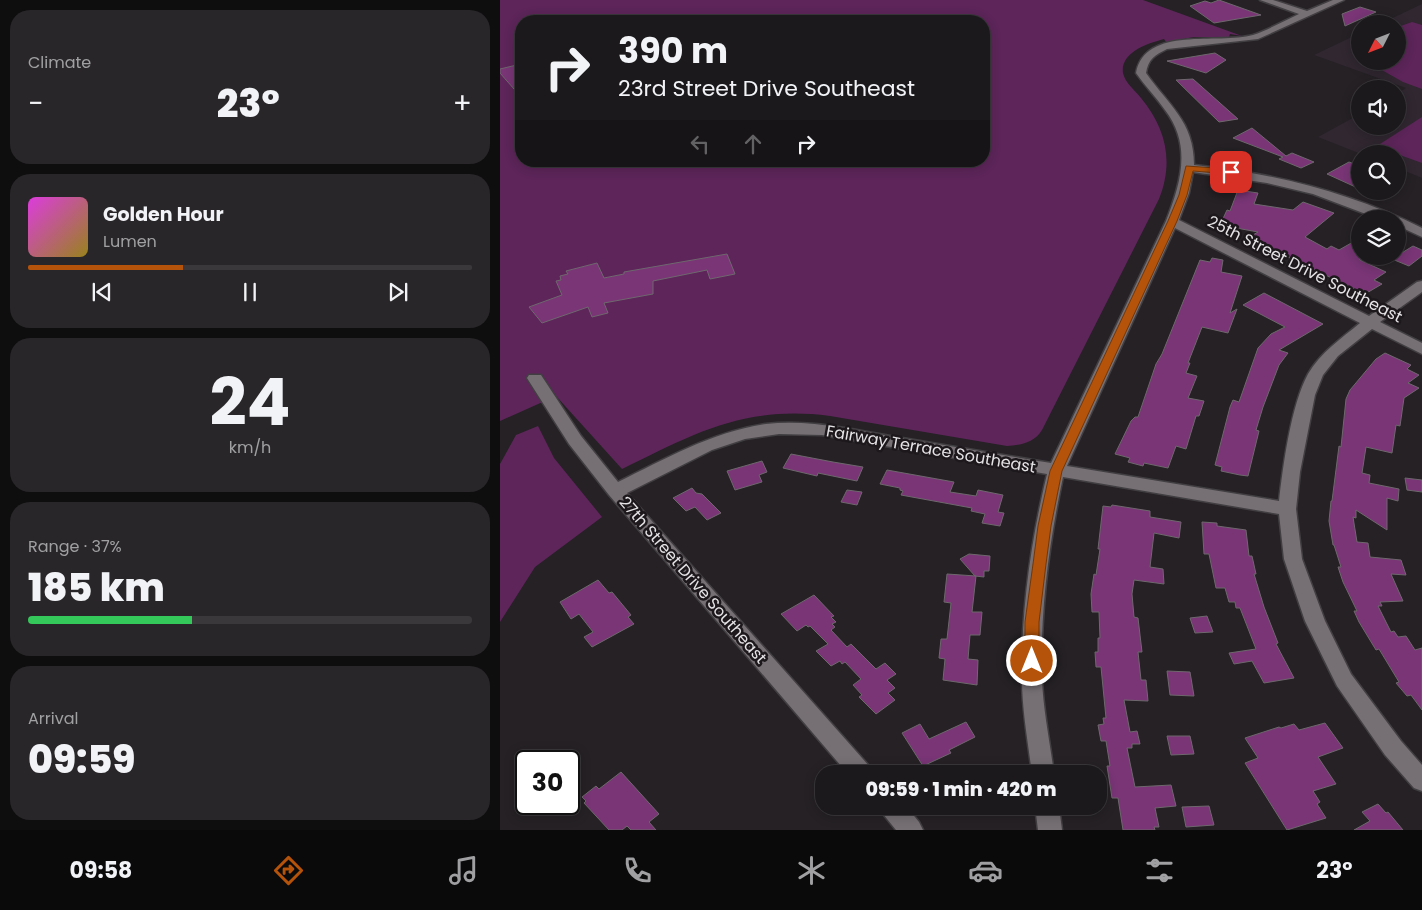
<!DOCTYPE html>
<meta charset="utf-8">
<style>
body{margin:0;font-family:Poppins,sans-serif;background:#292629;color:#f1f3f6;height:100vh;display:flex;flex-direction:column;font-size:19px;white-space:nowrap}
*{box-sizing:border-box;margin:0}
p{font-size:16px;color:#a0a0a3}
.icon{flex:none;width:28px;height:28px;fill:none;stroke:currentColor;stroke-width:2;stroke-linecap:round;stroke-linejoin:round}
.map{position:relative;flex:1;overflow:hidden}
.panel{display:flex;flex-direction:column;gap:10px;padding:10px;background:#0f0e0f;width:500px}
.panel>*{flex:none}
.guide{position:absolute;left:15px;top:15px;width:475px;height:152px;border-radius:20px;box-shadow:0 2px 12px #0003,0 0 0 1px #3a383b;background:#1c191c;color:#f1f3f6;overflow:hidden}
.needle{width:32px;rotate:228deg}
.controls{position:absolute;left:851px;top:15px;display:grid;gap:10px}
.controls a{display:grid;place-items:center;width:55px;height:55px;border-radius:50%;background:#1c191c;box-shadow:0 2px 12px #0003,0 0 0 1px #3a383b;font-size:25px}
.speed{position:absolute;left:15px;top:750px;display:flex;gap:10px;font-size:25px;font-weight:700;text-align:center}
.speed>*{display:grid;place-content:center;width:65px;height:65px;border-radius:50%;background:#1c191c;box-shadow:0 2px 12px #0003,0 0 0 1px #3a383b;line-height:1}
.speed .limit{border:2px solid #111;border-radius:8px;background:#fff;color:#111}
.pin{position:absolute;display:grid;place-items:center;width:42px;height:42px;color:#fff;margin:-21px;border-radius:10px;box-shadow:0 2px 8px #0006}
.me{position:absolute;width:55px;margin:-28px;rotate:0deg;stroke-linejoin:round;filter:drop-shadow(0 0 4px #0008)}
.turn{display:flex;align-items:center;gap:18px;height:105px;padding:0 20px;font-size:22px}
.turn .icon{width:65px;height:65px;stroke-width:2.5}
.turn b{display:block;font-size:35px;line-height:42px}
.lanes{display:flex;align-items:center;height:48px;padding:0 20px;background:#0003;justify-content:center;gap:25px;direction:ltr}
.lanes .off{opacity:.35}
.big{font-size:38px;font-weight:800;line-height:1.1}
.panel .widget{flex:1;display:flex;flex-direction:column;justify-content:center;gap:8px;min-width:0;padding:0 18px;border-radius:20px;background:#292629}
.panel .dial{align-items:center;gap:0}
.dial b{font-size:65px;line-height:1}
.song{display:flex;align-items:center;gap:15px}
.cover{width:60px;height:60px;border-radius:8px;background:linear-gradient(135deg,hsl(300 70% 55%),hsl(50 70% 35%))}
.played{height:5px;border-radius:2px;background:linear-gradient(90deg,#b45309 35%,#3a383b 35%)}
.keys{display:flex;justify-content:space-around;direction:ltr}
.heat{display:flex;justify-content:space-between;align-items:center;font-size:28px;direction:ltr}
.charge{height:8px;border-radius:4px;background:linear-gradient(90deg,#34c759 37%,#3a383b 0)}
.trip{position:absolute;left:315px;top:765px;width:292px;height:50px;border-radius:20px;background:#1c191c;box-shadow:0 2px 12px #0003,0 0 0 1px #3a383b;font-weight:800;line-height:50px;text-align:center}
.dock{display:flex;height:80px;justify-content:space-around;align-items:center;background:#0b0a0b;color:#a0a0a3}
.dock .icon{width:35px;height:35px}
.dock .on{color:#b45309}
.dock b{font-size:22px;color:#f1f3f6}
main{display:flex;flex:1;min-height:0}
.map>svg:first-child{display:block}
.built{fill:#302730}
.green{fill:#5d255a;fill-rule:evenodd}
.building{fill:#793576;stroke:#6e686d}
.lines{fill:none;stroke-linecap:round;stroke-linejoin:round}
.minor-casing{stroke:#423f42;stroke-width:3}
.minor{fill:#767075;fill-rule:evenodd}
.route{fill:#b45309;stroke:#753606}
.labels{text-anchor:middle;dominant-baseline:central;stroke-width:5;stroke-linejoin:round;paint-order:stroke}
.street-label{font-size:16px;fill:#e6e3e6;stroke:#1c181b}
</style>
<main>
<section class="panel">
<div class="widget"><p>Climate</p>
<div class="heat"><a>−</a><b class="big">23°</b><a>+</a></div>
</div>
<div class="widget">
<div class="song"><i class="cover"></i><div><b>Golden Hour</b><p>Lumen</p></div></div>
<div class="played"></div>
<div class="keys"><svg class="icon" aria-label="previous" viewBox="0 0 24 24"><path d="M18 5L8 12l10 7zM5 5v14"/></svg><svg class="icon" aria-label="pause" viewBox="0 0 24 24"><path d="M8 5v14M16 5v14"/></svg><svg class="icon" aria-label="next" viewBox="0 0 24 24"><path d="M6 5l10 7-10 7zM19 5v14"/></svg></div>
</div>
<div class="widget dial"><b>24</b><p>km/h</p></div>
<div class="widget"><p>Range · 37%</p><b class="big">185 km</b><div class="charge"></div></div>
<div class="widget"><p>Arrival</p><b class="big">09:59</b></div>
</section>
<div class="map">
<svg width="922" height="830" viewBox="0 0 922 830">
<rect width="100%" height="100%" fill="#252125"/>
<path class="built" d="M922,4V178L898,168V154H861L818,137L860,114V126H898V93L906,88L814,55L860,33V61H898V24H880Z"/>
<g class="green">
<path d="M0,0H643L742,36L730,34L729,37H694L666,42L664,39C649,43 620,52 623,73C625,83 635,90 641,98C666,128 674,162 659,199L542,430C534,443 521,445 507,446L330,416C245,405 195,433 122,469L56,396L0,421ZM21,21H484V161H21Z"/>
<path d="M912,22L922,25V89L903,82L866,61H898V27Z"/>
<path d="M922,117V163L886,150L880,144Z"/>
<path d="M38,426L54,458L102,517L35,567L0,622V464L16,435Z"/>
</g>
<g class="building">
<path d="M719,0L761,15L714,23L690,6L705,1L711,3Z"/>
<path d="M860,7L876,12L845,26L842,14Z"/>
<path d="M715,53L726,60L706,73L667,61Z"/>
<path d="M21,64V97L0,73V69Z"/>
<path d="M693,79L738,119L719,122L676,80Z"/>
<path d="M752,128L786,156L792,153L814,162L801,168L779,159L783,157L733,138Z"/>
<path d="M849,162L860,166V189L827,174Z"/>
<path d="M738,190L758,193L754,204L793,210L803,202L834,213L805,237L827,249L831,246L839,250L860,238V260L886,272L874,280L882,284L865,294L748,238L758,232L720,225L727,210L730,211Z"/>
<path d="M913,246L922,250V256L909,266L892,259Z"/>
<path d="M227,254L235,274L210,279L207,270L153,281V294L104,303L108,313L92,317L88,307L42,323L29,307L62,295L56,281L61,280L60,276L68,274L66,271L97,263L104,278L124,274V272Z"/>
<path d="M712,258L723,260L721,272L742,276L730,313L737,309L728,333L702,327L688,363H690L686,373L697,376L688,398L704,401L699,416H696L686,449L676,446L668,468L644,463L643,466L628,462L630,458L615,454L631,421L635,417H638L656,364L662,354L700,260L710,262Z"/>
<path d="M764,293L823,324L779,350L788,353L779,365L763,407L756,430L759,431L748,476L740,475L721,471L722,467L715,465L730,407L733,400L739,402L758,348L771,334L785,327L743,305Z"/>
<path d="M885,353L911,365L907,369L919,375L908,383L919,388L904,398L900,426L896,425L892,453L866,447L862,473L870,475L869,483L899,489L898,501L887,498V530L856,510V518L853,517L857,542L868,543L870,557L901,560L906,575L891,574L903,601L880,602L882,606H878L891,632L894,631L898,637L906,636L915,650L922,648V710L911,695L907,696L896,683L899,682L879,649L876,650L859,622L854,611H857L843,582L838,567H841L834,545H833L829,521L831,501H832L839,446L841,447L846,399L850,390L876,359Z"/>
<path d="M291,454L333,462L363,467L357,481L318,473L317,476L283,468Z"/>
<path d="M262,461L267,472L259,475L262,482L235,490L227,471Z"/>
<path d="M387,470L454,482L450,492L476,496L478,490L503,495L498,512L504,513L500,526L482,523L485,514L471,511L472,508L401,495L403,491L400,490V488L380,484Z"/>
<path d="M905,478L922,480V492L907,490Z"/>
<path d="M192,488L196,493L202,494L221,513L207,520L195,507L186,511L173,498Z"/>
<path d="M347,490L362,492L357,505L341,502Z"/>
<path d="M612,505L650,511V517L681,522L679,538L654,533L650,567L663,569L664,584L634,580L632,594L634,617L638,618L642,652H638L641,680H646L648,701L624,700L630,732L637,731L640,744H632V748H627L635,787L671,785L676,806L655,808L659,827H654L655,830H623L618,798H612L607,766H610L606,741H601L598,725L604,724L603,718H606L601,667H596L595,652H598V638H600L599,612H592L591,594L594,574L596,575L600,549H598L603,506L611,507Z"/>
<path d="M702,522L717,523V526L746,530L749,556H752L756,574H754L764,607L778,643L776,644L794,678L764,683L752,661L734,664L729,653L756,649L740,608H736L735,602H729L725,588H716L709,554H704Z"/>
<path d="M469,554L490,556L489,571H484V577L475,576L460,559Z"/>
<path d="M447,574L476,576L472,612H482L480,635H470L468,659L478,660L477,685L443,680L445,659L439,658L441,639H447L451,603L444,602Z"/>
<path d="M98,580L109,593L112,592L131,615L128,617L134,624L92,647L84,637L93,632L79,614L71,619L60,602Z"/>
<path d="M314,595L334,616L331,617L336,622L332,624L335,627L331,630L347,647L351,644L376,669L385,663L396,674L387,680L395,688L388,693L395,700L376,714L359,697L362,695L353,685L361,679L345,662L342,664L340,661L331,666L316,651L328,644L310,626L308,627L306,625L297,631L281,614Z"/>
<path d="M707,616L713,632L695,633L690,618Z"/>
<path d="M667,671L690,672L694,696L670,695Z"/>
<path d="M466,722L475,737L449,750L451,753L423,766L402,733L420,724L429,739Z"/>
<path d="M825,723L843,748L818,757L836,784L813,791L820,802L817,804L826,818L787,830L745,763L758,758L745,738L779,727L781,728L794,724L799,730Z"/>
<path d="M667,736H690L694,754L671,755Z"/>
<path d="M121,772L159,814L149,822L156,830H131L127,826L122,830H109L84,803L86,801L82,797L96,786L99,789Z"/>
<path d="M878,804L886,813L888,812L903,830H854L870,821L862,812Z"/>
<path d="M709,806L714,825L686,827L682,807Z"/>
</g>
<g class="lines">
<g class="minor-casing">
<g id="minor">
<path d="M760,0H773L807,11L833,0H844L758,39L667,49C655,55 648,59 646,73C669,106 694,121 694,165C773,173 852,193 922,228V237L898,226V219H879L813,194L767,183L693,172L689,193L679,220L869,316L917,282L922,281V292L880,322L922,343V354L872,329L838,356L823,375L815,395L800,472L796,509L802,559L825,621L851,674L901,741L922,765V791L914,788L885,755L837,686L805,621L784,559L779,514L563,477C549,543 540,610 542,679C543,710 550,742 554,774H532C528,742 522,710 522,679C521,609 531,541 547,474L322,435L279,434L245,439L212,450L127,493L370,767L373,774H348L109,495L69,444L27,378L29,375H41L81,436L118,482C165,459 212,432 266,424C307,419 349,429 390,436C444,445 497,454 551,463L666,221C681,183 692,145 665,110C656,97 645,86 636,73C645,25 719,45 753,35C768,30 784,21 799,14ZM675,228L860,323C842,338 820,353 808,374C791,405 783,466 779,501L567,466Z"/>
<path d="M380,806H406L419,822L423,830H396L383,814Z"/>
<path d="M535,806H559L562,830H538Z"/>
</g>
</g>
<use href="#minor" class="minor"/>
</g>
<path class="route" d="M686,166L731,169L735,172L731,174L693,171L687,195L677,221L562,471L551,526L546,564L539,622V661L537,666L532,667L527,666L525,661V622L533,564L538,526L550,471L668,221L679,195Z"/>
<g class="labels">
<g class="street-label">
<text transform="translate(805 269) rotate(27)">25th Street Drive Southeast</text>
<text transform="translate(431 449) rotate(10)">Fairway Terrace Southeast</text>
<text transform="translate(193 580) rotate(49)">27th Street Drive Southeast</text>
</g>
</g>
</svg>
<div class="controls">
<a><svg class="needle" viewBox="-14 -14 28 28"><path d="M0-13l5 13h-10z" fill="#e53935"/><path d="M0 13l5-13h-10z" fill="#a0a0a3"/></svg></a>
<a><svg class="icon" aria-label="sound" viewBox="0 0 24 24"><path d="M4 9h4l5-4v14l-5-4H4zM17 9q2 3 0 6"/></svg></a>
<a><svg class="icon" aria-label="search" viewBox="0 0 24 24"><circle cx="10" cy="10" r="6"/><path d="M15 15l6 6"/></svg></a>
<a><svg class="icon" aria-label="layers" viewBox="0 0 24 24"><path d="M12 4l9 5-9 5-9-5zM3 14l9 5 9-5"/></svg></a>
</div>
<div class="speed"><div class="limit">30</div></div>
<div class="pin" style="left:731px;top:172px;background:#d93025"><svg class="icon" aria-label="arrive" viewBox="0 0 24 24"><path d="M6 21V4h12l-3 4 3 4H6"/></svg></div>
<svg class="me" style="left:532px;top:661px" viewBox="-20 -20 40 40"><circle r="17" fill="#b45309" stroke="#fff" stroke-width="3"/><path d="M0-11L8 9 0 5-8 9z" fill="#fff"/></svg>
<div class="trip">09:59 · 1 min · 420 m</div>
<div class="guide">
<div class="turn"><svg class="icon" aria-label="right" viewBox="0 0 24 24"><path d="M7 20v-9h11M14 6l5 5-5 5"/></svg><div><b>390 m</b>23rd Street Drive Southeast</div></div>
<div class="lanes"><svg class="icon off" aria-label="left" viewBox="0 0 24 24"><path d="M17 20v-9H6M10 6l-5 5 5 5"/></svg><svg class="icon off" aria-label="ahead" viewBox="0 0 24 24"><path d="M12 20V5M6 11l6-6 6 6"/></svg><svg class="icon" aria-label="right" viewBox="0 0 24 24"><path d="M7 20v-9h11M14 6l5 5-5 5"/></svg></div>
</div>
</div>
</main>
<nav class="dock">
<b>09:58</b>
<svg class="icon on" aria-label="directions" viewBox="0 0 24 24"><path d="M12 3l9 9-9 9-9-9zM9 14v-3h6M13 9l2 2-2 2"/></svg>
<svg class="icon" aria-label="music" viewBox="0 0 24 24"><path d="M9 18V5l10-2v13"/><circle cx="6" cy="18" r="3"/><circle cx="16" cy="16" r="3"/></svg>
<svg class="icon" aria-label="phone" viewBox="0 0 24 24"><path d="M5 4h4l2 5-3 2q2 4 5 5l2-3 5 2v4C11 20 4 13 5 4z"/></svg>
<svg class="icon" aria-label="climate" viewBox="0 0 24 24"><path d="M12 3v18M4 7l16 10M4 17L20 7"/></svg>
<svg class="icon" aria-label="car" viewBox="0 0 24 24"><path d="M5 17H2v-5l4-1 3-4h7l3 4 3 1v5h-3M9 17h6M6 11h13"/><circle cx="7" cy="17" r="2"/><circle cx="17" cy="17" r="2"/></svg>
<svg class="icon" aria-label="filters" viewBox="0 0 24 24"><path d="M4 7h16M4 17h16"/><circle cx="9" cy="7" r="2"/><circle cx="15" cy="17" r="2"/></svg>
<b>23°</b>
</nav>
